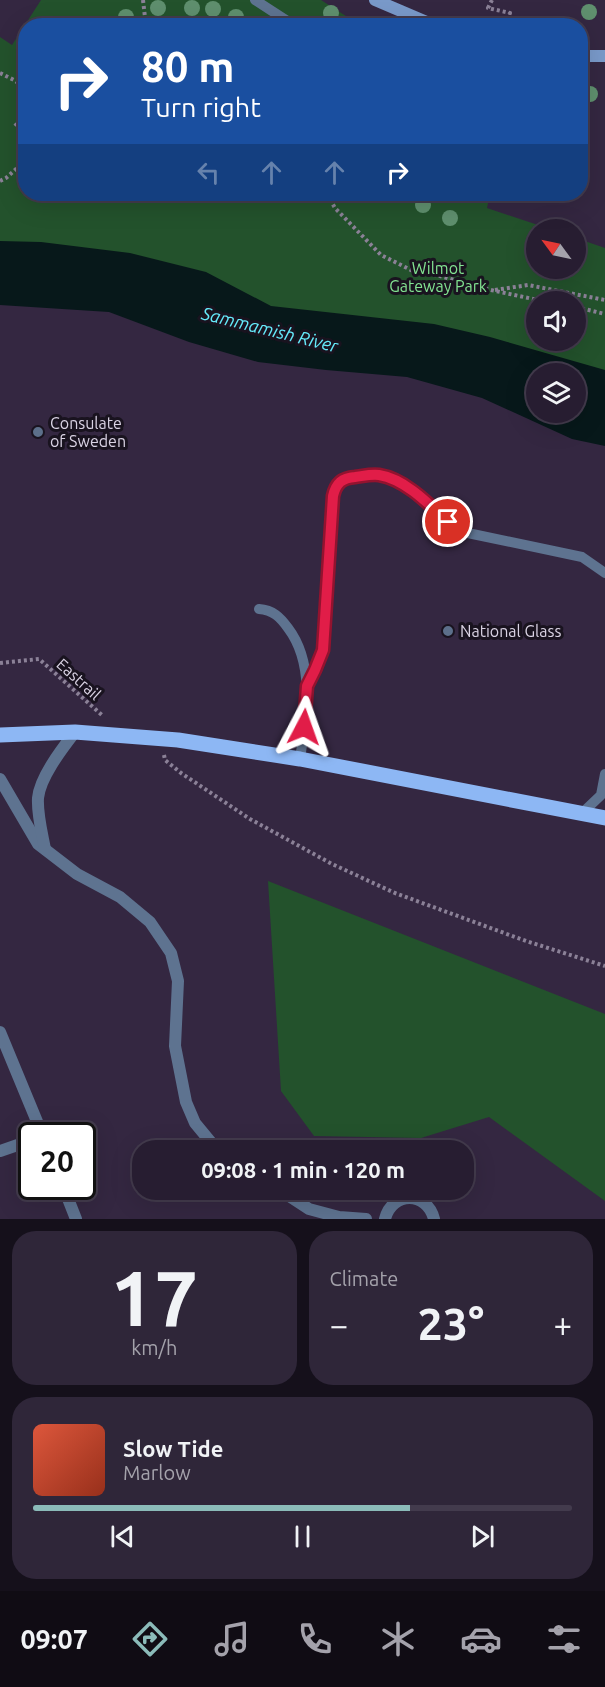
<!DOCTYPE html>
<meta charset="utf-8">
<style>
body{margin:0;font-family:Ubuntu,sans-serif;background:#2f2639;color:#f1f3f6;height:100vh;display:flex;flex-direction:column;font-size:22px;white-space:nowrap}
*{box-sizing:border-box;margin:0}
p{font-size:20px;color:#a4a2ab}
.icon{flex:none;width:33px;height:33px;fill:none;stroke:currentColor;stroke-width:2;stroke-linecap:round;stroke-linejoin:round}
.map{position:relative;height:1219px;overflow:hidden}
.panel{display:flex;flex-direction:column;gap:12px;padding:12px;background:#15101b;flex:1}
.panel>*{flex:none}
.top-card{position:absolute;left:18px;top:18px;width:570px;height:183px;border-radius:24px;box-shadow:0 6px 24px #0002,0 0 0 2px #433b4d;background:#1a4fa0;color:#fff;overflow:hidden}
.needle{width:39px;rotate:303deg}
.tools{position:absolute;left:526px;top:219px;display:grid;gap:12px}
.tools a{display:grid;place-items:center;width:60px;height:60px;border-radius:50%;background:#271d31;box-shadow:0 6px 24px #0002,0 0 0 2px #433b4d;font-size:30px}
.speed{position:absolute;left:18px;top:1122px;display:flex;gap:12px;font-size:30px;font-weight:700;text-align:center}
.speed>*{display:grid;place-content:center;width:78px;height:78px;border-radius:50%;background:#271d31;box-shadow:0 6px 24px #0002,0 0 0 2px #433b4d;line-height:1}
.speed .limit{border:3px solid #111;border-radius:9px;background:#fff;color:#111}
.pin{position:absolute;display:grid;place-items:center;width:51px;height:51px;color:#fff;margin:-26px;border:3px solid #fff;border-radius:50%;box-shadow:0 2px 6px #0007}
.me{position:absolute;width:66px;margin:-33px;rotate:4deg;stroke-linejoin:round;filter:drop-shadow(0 0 4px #0008)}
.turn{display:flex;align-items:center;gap:21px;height:126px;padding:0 24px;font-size:27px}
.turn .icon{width:78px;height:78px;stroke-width:2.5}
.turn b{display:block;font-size:42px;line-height:51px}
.lanes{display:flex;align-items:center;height:57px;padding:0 24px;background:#0003;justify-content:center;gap:30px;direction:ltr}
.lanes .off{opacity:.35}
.big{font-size:45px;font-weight:600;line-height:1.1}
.panel .card{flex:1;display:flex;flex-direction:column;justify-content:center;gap:9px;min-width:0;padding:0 21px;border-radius:24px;background:#2f2639}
.panel .dial{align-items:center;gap:0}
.dial b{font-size:78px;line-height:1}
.song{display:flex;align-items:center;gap:18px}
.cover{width:72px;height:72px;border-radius:9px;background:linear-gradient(135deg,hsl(10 70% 55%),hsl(10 70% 35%))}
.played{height:6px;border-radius:3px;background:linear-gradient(90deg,#8bbbb9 70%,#433b4d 70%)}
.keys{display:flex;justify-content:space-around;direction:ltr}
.heat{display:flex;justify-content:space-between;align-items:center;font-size:33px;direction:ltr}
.panel .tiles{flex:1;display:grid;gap:12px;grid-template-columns:1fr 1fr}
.card:last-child{grid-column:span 2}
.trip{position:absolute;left:132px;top:1140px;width:342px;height:60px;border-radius:24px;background:#271d31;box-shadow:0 6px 24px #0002,0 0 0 2px #433b4d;font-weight:600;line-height:60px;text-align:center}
.tabs{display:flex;height:96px;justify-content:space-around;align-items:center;background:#100c14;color:#a4a2ab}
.tabs .icon{width:42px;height:42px}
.tabs .active{color:#8bbbb9}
.tabs b{font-size:27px;color:#f1f3f6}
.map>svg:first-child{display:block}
.green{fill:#23522c;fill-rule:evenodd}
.water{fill:#07181a;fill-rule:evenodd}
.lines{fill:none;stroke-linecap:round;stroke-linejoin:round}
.path{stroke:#8b8197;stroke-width:4;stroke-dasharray:3 3;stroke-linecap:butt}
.service{stroke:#5e7390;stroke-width:10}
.minor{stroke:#5e7390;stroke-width:12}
.secondary{stroke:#7999c9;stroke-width:12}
.primary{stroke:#8db7f4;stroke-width:15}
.tree{fill:#5f8f6e}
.route-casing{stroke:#92132f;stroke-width:15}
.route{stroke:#e11d48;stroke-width:10}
.service-dot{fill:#5c6f8a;stroke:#19131f;stroke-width:2}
.labels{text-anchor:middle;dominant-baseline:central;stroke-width:6;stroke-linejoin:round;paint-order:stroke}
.park-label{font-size:16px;fill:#83e492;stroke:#19131f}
.poi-label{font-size:16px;fill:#dad3e4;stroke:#19131f;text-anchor:start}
.street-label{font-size:16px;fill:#dad3e4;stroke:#19131f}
.water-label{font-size:18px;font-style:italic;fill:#65eafa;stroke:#19131f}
</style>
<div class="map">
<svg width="605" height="1219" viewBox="0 0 605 1219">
<rect width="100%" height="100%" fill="#342741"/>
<g class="green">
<path d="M41,0H321L360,25L26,26V194H490L487,208L550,229L537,230V268H576V238L605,248V386L576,374H537L0,280V37L12,45ZM537,302H576V340H537Z"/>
<path d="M268,881L605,1014V1201L489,1117L421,1138L314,1136L281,1091Z"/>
</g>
<path class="water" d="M0,241L41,242L130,253L206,272L271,306L434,324L490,337L605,370V446L572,439L482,398L407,377L326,370L258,362L189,342L109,312L0,305ZM537,374H576V412H537Z"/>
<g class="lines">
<g class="path">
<path d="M143,0L146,26"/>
<path d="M492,0L488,8L510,13L509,15"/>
<path d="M0,73L14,80L26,89"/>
<path d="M15,126L26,113"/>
<path d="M0,181L6,178L26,160"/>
<path d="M327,194L335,208L381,255L415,272L440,276L491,290L547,302"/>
<path d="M495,290L528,285L605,300"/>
<path d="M576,307L605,314"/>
<path d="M0,663L39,659L103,716"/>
<path d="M164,755L165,760L181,773L250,819L332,864L395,893L526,941L605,966"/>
</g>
<g class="service">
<path d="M255,0L295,26"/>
<path d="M259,609C273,610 280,617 288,628C316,665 306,717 300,759"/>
<path d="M307,686L315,671L323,650L335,488L339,482L346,478L379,475L402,484L424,499L448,522L463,532L582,557L605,573"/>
<path d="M581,814L601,795L605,774"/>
</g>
<g class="minor">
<path d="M0,779L38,844L77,874L120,897L150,922L171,953L178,981L175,1046L186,1102L195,1123L214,1146L221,1150"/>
<path d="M45,849C42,833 37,814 38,798C40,777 62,749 75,732"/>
<path d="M0,1032L43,1136"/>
<path d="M0,1151L32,1140"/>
<path d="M63,1186L76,1219"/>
<path d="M280,1190L309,1209L339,1217L366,1219"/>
<path d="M385,1219C392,1191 427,1191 434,1219"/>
</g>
<g class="secondary">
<path d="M375,0L436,26"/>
<path d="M580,56H605"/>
</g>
<path class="primary" d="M0,735L75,732L178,740L300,759L605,818"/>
</g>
<g class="tree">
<circle cx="158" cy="8" r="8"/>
<circle cx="192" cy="8" r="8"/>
<circle cx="213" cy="9" r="8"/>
<circle cx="589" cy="12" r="8"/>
<circle cx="331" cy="13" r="8"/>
<circle cx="126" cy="17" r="8"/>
<circle cx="236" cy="17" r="8"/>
<circle cx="590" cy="94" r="8"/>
<circle cx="423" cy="205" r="8"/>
<circle cx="450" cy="218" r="8"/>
</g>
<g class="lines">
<g class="route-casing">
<path id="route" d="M304,727L307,686L315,670L323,650L333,496C336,483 342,478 355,477C363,476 371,474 379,475C405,479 429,504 448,522"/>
</g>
<use href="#route" class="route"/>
</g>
<g class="service-dot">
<circle cx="38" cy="432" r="6"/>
<circle cx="448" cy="631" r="6"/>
</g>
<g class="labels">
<g class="park-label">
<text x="438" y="268">Wilmot<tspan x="438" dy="18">Gateway Park</tspan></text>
</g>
<g class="poi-label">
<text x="50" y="423">Consulate<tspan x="50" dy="18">of Sweden</tspan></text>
<text x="460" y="631">National Glass</text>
</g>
<g class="street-label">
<text transform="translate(79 679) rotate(42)">Eastrail</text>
</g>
<g class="water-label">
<text transform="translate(270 329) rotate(14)">Sammamish River</text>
</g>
</g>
</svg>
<div class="tools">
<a><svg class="needle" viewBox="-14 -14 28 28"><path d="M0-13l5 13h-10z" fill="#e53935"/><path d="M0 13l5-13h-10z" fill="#a4a2ab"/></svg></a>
<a><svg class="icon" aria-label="sound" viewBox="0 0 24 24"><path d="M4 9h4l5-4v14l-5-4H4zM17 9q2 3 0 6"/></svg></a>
<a><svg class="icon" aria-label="layers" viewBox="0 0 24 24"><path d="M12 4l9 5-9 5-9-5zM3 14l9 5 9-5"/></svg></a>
</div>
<div class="speed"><div class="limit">20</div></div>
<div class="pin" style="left:448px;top:522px;background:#d93025"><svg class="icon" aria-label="arrive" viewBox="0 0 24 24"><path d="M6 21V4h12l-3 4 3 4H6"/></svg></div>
<svg class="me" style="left:304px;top:727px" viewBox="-20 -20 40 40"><path d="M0-17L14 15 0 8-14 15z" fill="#e11d48" stroke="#fff" stroke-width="4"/></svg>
<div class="trip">09:08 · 1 min · 120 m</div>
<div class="top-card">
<div class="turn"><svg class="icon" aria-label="right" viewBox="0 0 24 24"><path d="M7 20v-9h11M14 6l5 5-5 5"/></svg><div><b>80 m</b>Turn right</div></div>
<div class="lanes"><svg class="icon off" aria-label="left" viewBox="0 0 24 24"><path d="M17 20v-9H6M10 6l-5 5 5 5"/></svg><svg class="icon off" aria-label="ahead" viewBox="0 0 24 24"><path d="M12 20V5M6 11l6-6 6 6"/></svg><svg class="icon off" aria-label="ahead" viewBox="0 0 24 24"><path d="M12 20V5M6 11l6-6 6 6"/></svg><svg class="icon" aria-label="right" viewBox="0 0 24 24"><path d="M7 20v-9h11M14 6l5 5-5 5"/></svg></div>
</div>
</div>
<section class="panel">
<div class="tiles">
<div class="card dial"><b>17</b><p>km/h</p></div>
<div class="card"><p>Climate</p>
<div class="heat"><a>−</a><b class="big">23°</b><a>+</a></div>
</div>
<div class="card">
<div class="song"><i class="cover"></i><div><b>Slow Tide</b><p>Marlow</p></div></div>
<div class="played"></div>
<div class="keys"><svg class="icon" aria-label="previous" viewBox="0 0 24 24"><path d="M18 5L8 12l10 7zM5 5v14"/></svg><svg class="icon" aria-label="pause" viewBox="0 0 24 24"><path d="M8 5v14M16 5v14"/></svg><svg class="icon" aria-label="next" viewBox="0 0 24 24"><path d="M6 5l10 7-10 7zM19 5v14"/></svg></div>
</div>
</div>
</section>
<nav class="tabs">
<b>09:07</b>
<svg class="icon active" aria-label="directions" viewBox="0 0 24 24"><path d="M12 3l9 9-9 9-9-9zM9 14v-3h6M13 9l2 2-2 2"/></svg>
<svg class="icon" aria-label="music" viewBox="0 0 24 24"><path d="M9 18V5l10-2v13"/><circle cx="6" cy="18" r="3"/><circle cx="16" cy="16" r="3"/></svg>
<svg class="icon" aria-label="phone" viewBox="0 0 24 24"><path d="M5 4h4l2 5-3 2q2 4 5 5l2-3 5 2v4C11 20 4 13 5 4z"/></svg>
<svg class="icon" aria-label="climate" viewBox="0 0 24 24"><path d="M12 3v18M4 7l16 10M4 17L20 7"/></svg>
<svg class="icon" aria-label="car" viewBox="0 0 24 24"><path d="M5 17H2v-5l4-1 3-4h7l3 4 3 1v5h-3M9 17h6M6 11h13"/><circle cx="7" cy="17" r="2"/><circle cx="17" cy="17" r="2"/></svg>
<svg class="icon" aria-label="filters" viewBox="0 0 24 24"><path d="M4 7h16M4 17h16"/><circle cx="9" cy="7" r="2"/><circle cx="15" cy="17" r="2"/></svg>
</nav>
